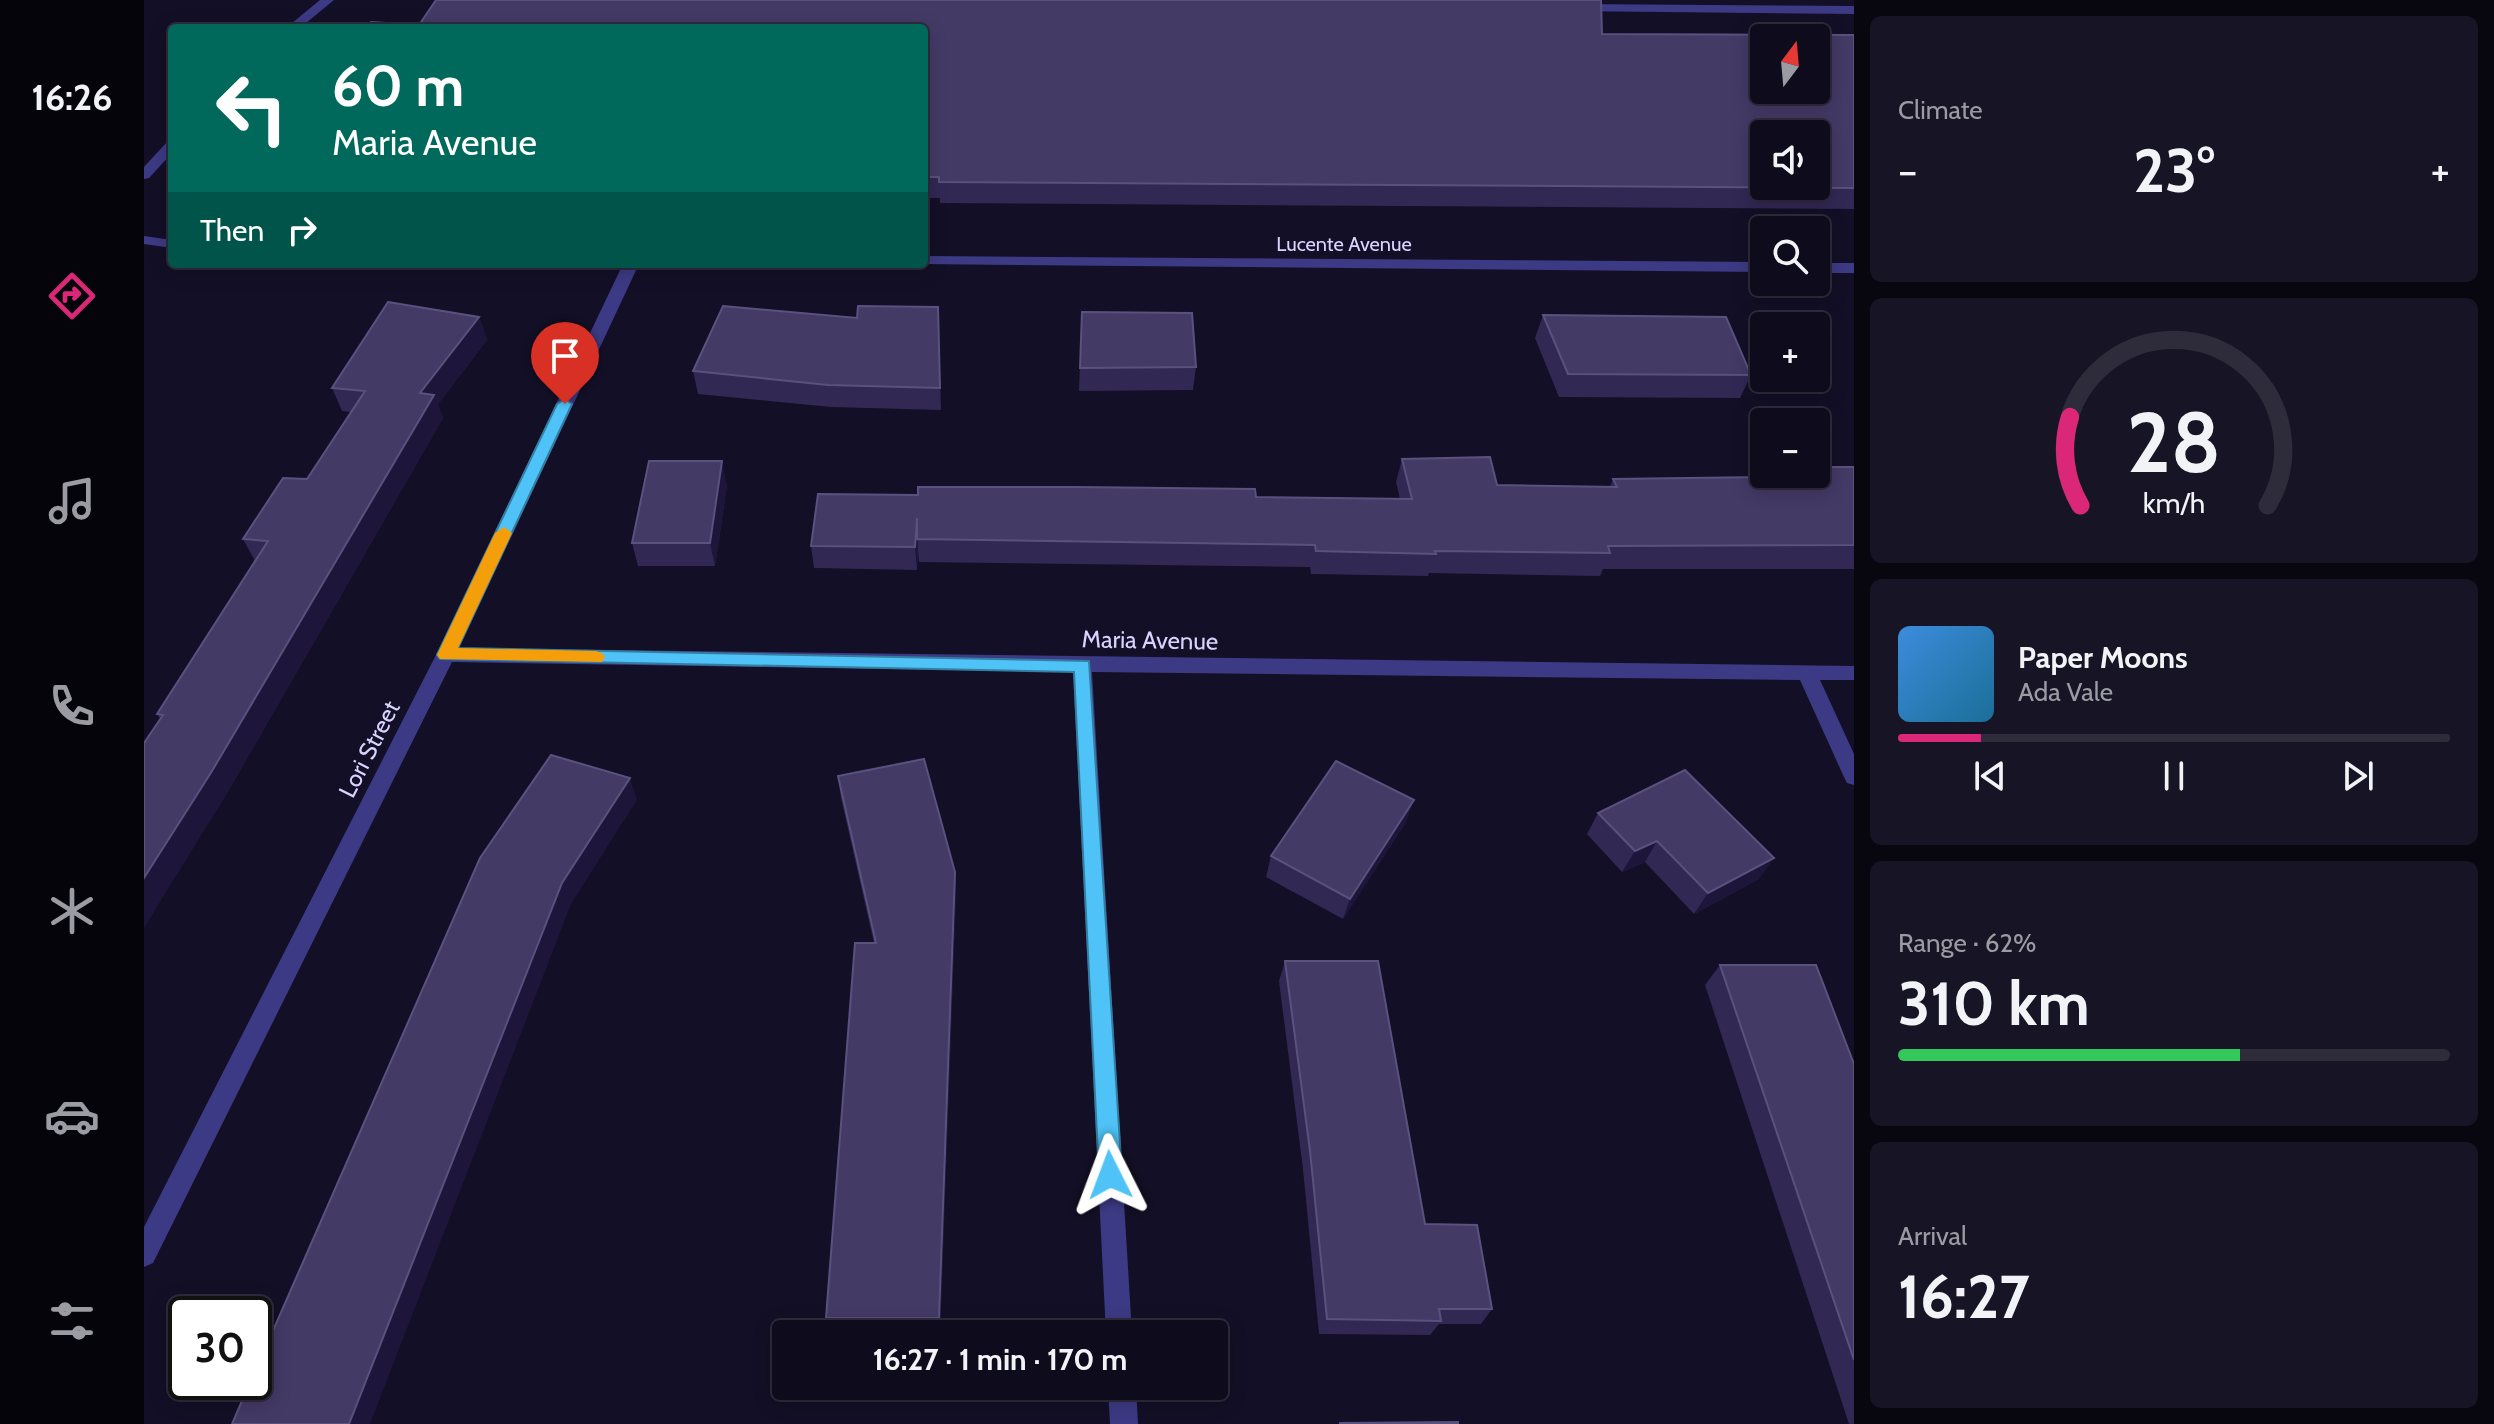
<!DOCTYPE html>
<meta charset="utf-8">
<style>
body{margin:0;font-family:Cabin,sans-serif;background:#171425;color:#f1f3f6;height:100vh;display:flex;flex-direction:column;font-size:30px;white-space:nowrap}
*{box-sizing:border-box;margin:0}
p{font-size:26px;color:#9b9ba3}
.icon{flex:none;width:44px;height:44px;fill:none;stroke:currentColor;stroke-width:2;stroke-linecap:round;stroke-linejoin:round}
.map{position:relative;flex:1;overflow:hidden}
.panel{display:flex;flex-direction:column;gap:16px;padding:16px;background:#08060f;width:640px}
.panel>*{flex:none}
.top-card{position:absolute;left:24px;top:24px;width:760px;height:244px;border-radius:8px;box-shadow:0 4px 20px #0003,0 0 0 2px #2e2b3b;background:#00695c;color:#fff;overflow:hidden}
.needle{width:52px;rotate:16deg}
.tools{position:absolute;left:1606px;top:24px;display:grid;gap:16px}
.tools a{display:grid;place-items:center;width:80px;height:80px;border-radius:8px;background:#0e0b1c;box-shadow:0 4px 20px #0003,0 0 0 2px #2e2b3b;font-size:40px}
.speed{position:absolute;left:24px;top:1296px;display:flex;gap:16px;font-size:40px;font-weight:700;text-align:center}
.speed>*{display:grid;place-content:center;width:104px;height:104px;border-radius:50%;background:#0e0b1c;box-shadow:0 4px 20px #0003,0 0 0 2px #2e2b3b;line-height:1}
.speed .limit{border:4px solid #111;border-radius:12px;background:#fff;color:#111}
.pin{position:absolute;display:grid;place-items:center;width:68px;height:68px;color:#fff;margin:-82px -34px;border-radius:50% 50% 50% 0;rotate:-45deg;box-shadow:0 0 8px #0007}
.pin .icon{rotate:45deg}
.me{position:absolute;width:88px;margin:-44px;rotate:357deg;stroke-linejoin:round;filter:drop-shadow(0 0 6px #0008)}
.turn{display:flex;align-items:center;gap:28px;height:168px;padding:0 32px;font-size:36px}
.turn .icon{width:104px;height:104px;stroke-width:2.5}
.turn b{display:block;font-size:56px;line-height:68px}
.then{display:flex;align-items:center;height:76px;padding:0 32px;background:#0003;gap:16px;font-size:30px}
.big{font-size:60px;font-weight:700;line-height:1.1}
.panel .widget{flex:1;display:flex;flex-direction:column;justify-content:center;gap:12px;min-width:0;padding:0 28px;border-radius:12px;background:#171425}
.panel .dial{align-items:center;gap:0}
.dial svg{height:208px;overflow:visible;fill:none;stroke:#2e2b3b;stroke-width:7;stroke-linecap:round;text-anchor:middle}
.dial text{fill:#f1f3f6;stroke:none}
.song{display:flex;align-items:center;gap:24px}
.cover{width:96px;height:96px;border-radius:12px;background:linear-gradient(135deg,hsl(210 70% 55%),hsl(200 70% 35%))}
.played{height:8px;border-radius:4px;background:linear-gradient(90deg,#db2777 15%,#2e2b3b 15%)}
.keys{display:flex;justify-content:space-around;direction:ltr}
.heat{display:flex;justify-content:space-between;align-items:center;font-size:44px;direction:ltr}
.charge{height:12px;border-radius:6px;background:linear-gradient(90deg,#34c759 62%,#2e2b3b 0)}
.trip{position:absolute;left:628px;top:1320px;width:456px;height:80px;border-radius:8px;background:#0e0b1c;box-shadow:0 4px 20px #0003,0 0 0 2px #2e2b3b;font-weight:700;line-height:80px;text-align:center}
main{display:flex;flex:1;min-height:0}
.dock{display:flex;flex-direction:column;width:144px;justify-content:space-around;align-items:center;background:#06040b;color:#9b9ba3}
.dock .icon{width:56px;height:56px}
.dock .current{color:#db2777}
.dock b{font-size:36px;color:#f1f3f6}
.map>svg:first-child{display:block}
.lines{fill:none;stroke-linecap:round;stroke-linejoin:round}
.minor{fill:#3d3a85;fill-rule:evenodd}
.wall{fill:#312854;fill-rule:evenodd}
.shaded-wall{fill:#1d163a}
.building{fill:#433a66;stroke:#5a527e;stroke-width:2;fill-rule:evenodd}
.route{fill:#4fc3f7;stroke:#337fa1;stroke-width:2}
.slow{fill:#f59e0b}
.labels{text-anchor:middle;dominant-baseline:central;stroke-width:8;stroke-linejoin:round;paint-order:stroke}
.far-street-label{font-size:20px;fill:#d9d4ff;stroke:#130f26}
.street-label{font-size:24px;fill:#d9d4ff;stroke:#130f26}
</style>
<main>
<nav class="dock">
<b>16:26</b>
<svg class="icon current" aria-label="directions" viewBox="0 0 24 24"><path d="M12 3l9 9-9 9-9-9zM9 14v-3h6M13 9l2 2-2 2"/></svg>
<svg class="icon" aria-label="music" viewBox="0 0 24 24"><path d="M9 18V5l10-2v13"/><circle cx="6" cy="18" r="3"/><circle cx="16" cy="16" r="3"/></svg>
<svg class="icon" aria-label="phone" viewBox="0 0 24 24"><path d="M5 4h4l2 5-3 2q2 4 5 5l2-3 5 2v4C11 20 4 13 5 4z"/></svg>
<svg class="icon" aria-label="climate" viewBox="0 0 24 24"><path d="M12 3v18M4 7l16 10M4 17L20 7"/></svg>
<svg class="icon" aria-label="car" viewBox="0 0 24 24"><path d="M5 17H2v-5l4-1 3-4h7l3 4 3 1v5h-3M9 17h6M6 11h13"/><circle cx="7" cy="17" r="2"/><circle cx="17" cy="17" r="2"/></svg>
<svg class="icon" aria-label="filters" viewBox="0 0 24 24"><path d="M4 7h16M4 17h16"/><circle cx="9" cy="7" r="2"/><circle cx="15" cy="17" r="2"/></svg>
</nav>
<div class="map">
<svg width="1710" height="1424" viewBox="0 0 1710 1424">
<rect width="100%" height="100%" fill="#130f26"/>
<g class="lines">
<g class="minor">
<path d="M176,0H190L156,28H142Z"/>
<path d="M1429,4L1710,6V14L1425,11L1423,8Z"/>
<path d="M28,141V153L5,178L0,179V167L23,142Z"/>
<path d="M0,236L28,240V248L0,244Z"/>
<path d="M780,256L1620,262V272L775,264H780Z"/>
<rect x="1672" y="263" width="38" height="10"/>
<path d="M479,264H495L315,648L1710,666V680H1676L1710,754V785L1703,783L1700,777L1656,680L948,672L988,1334H962L929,672L308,662L9,1263L0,1267V1227L292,655Z"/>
<path d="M964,1386H992L994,1424H966Z"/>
</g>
</g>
<g class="wall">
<path d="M292,0H1457L1458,34L1710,35V209L796,203V198H780V28H222L227,22L275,25ZM1620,38H1672V90H1620ZM1620,134H1672V186H1620Z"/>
<path d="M794,307L797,410L687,407L554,394L549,371L713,318Z"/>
<path d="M1399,315L1607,375L1596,398L1415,397L1391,338Z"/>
<path d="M335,317L343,340L294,404L299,418L83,793L17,899L16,719L13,714L111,561L99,539L163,479L207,412L198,411L188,388Z"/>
<path d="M937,335L1052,367L1049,390L935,391Z"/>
<path d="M1258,459L1353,485L1466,487L1469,479L1610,478L1616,466L1710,467V569H1459L1456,576L1285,573L1284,576L1167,574L1166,567L775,562L774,551L773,570L670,568L667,546L1112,497L1256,499L1252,482Z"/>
<path d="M583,485L571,566H494L488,543Z"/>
<path d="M694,776L811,872L812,892L796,1333H686L682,1318L730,943L697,798Z"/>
<path d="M1454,813L1615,879L1550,914L1501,862L1478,872L1443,834Z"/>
<path d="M1262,822L1199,919L1122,877L1127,856Z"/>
<path d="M1141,961L1281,1224L1348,1309L1337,1324H1295L1286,1335L1175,1334L1159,1169L1135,981Z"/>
<path d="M1576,965L1710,1064V1424H1705L1561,985Z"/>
</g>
<g class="shaded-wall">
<path d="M335,317L343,340L294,404L299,418L83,793L0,928V878L276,393Z"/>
<path d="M578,461L583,485L571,566L566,543Z"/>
<path d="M773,518L774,551L773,570L771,547Z"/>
<path d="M486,778L493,800L427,904L226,1424H205L418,883Z"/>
<path d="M1270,800L1262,822L1199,919L1206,899Z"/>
<path d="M1513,841L1501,862L1478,872L1491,851Z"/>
<path d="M1630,858L1615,879L1550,914L1564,893Z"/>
<path d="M811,872L812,892L796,1333L795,1318Z"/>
</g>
<g class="building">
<path d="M292,0H1457L1458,34L1710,35V188L795,182V177H780V28H222L227,22L275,25ZM1620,38H1672V90H1620ZM1620,134H1672V186H1620Z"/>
<path d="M244,302L335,317L276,393L290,395L68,771L0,878V743L19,715L13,714L124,541L99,539L139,478L163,479L221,391L188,388Z"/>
<path d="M579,306L713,318L714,306L794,307L796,388L684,385L549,371Z"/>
<path d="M938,312L1048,313L1052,367L936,368Z"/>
<path d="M1399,315L1582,317L1607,375L1424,374Z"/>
<path d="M1346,457L1353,485L1473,487L1469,479L1620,477L1616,466H1620V474H1672V467H1710V545L1464,546L1466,553L1291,551L1292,554L1172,551L1171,545L773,539V518L771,547L667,546L674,494L774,495V487H933L1111,489L1112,497L1268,499L1258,459Z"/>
<path d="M505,461H578L566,543H488Z"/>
<path d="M407,755L486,778L418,883L205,1424H88L106,1382H110V1374L336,858Z"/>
<path d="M780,759L811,872L795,1318H682L711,943H732L694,776Z"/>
<path d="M1192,761L1270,800L1206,899L1127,856Z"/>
<path d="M1541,770L1630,858L1564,893L1513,841L1491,851L1454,813Z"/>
<path d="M1141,961H1234L1281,1224L1333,1225L1348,1309H1295L1297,1321L1183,1319L1166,1151Z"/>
<path d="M1576,965H1672L1710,1064V1360Z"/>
<path d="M1314,1422V1424L1195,1423Z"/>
</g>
<path class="route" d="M421,399L428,404L314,648L945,661L978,1175L974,1183L966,1186L958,1183L955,1175L930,672L296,659L293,655L413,404Z"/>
<path class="slow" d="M360,527L368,533L314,648L452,651L458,653L461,657L458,662L296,659L293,655L351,533Z"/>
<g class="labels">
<g class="far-street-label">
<text x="1200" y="244">Lucente Avenue</text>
</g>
<g class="street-label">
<text transform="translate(1006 640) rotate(1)">Maria Avenue</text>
<text transform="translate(225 749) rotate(-63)">Lori Street</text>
</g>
</g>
</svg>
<div class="tools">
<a><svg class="needle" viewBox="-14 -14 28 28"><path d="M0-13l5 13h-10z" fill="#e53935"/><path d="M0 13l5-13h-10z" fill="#9b9ba3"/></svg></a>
<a><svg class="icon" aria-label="sound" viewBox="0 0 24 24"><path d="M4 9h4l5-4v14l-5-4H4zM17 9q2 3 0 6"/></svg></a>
<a><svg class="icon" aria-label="search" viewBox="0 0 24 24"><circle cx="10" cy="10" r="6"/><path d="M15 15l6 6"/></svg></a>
<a>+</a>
<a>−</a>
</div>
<div class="speed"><div class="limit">30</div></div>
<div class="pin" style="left:421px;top:404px;background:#d93025"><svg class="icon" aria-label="arrive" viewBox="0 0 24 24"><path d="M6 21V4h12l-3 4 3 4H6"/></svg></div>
<svg class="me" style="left:966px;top:1175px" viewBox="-20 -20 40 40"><path d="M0-17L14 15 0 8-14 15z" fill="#4fc3f7" stroke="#fff" stroke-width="4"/></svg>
<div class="trip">16:27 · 1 min · 170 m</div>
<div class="top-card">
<div class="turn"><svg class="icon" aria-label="left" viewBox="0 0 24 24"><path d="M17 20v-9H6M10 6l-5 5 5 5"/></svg><div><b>60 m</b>Maria Avenue</div></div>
<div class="then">Then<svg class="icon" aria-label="right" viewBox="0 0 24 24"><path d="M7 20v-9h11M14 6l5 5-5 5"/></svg></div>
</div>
</div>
<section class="panel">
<div class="widget"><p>Climate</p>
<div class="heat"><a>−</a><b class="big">23°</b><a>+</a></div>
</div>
<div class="widget dial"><svg viewBox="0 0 100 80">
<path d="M14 69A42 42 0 1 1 86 69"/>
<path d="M14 69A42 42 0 0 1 10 35" stroke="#db2777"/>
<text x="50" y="56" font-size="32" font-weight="700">28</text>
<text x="50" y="72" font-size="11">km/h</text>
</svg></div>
<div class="widget">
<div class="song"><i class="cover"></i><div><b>Paper Moons</b><p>Ada Vale</p></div></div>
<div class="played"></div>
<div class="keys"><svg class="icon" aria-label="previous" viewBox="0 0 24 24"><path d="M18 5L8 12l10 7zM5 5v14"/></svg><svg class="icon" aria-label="pause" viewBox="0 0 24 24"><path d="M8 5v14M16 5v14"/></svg><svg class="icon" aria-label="next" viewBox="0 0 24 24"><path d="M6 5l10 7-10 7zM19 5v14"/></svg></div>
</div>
<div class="widget"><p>Range · 62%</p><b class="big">310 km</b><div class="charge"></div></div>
<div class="widget"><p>Arrival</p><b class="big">16:27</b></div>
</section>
</main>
